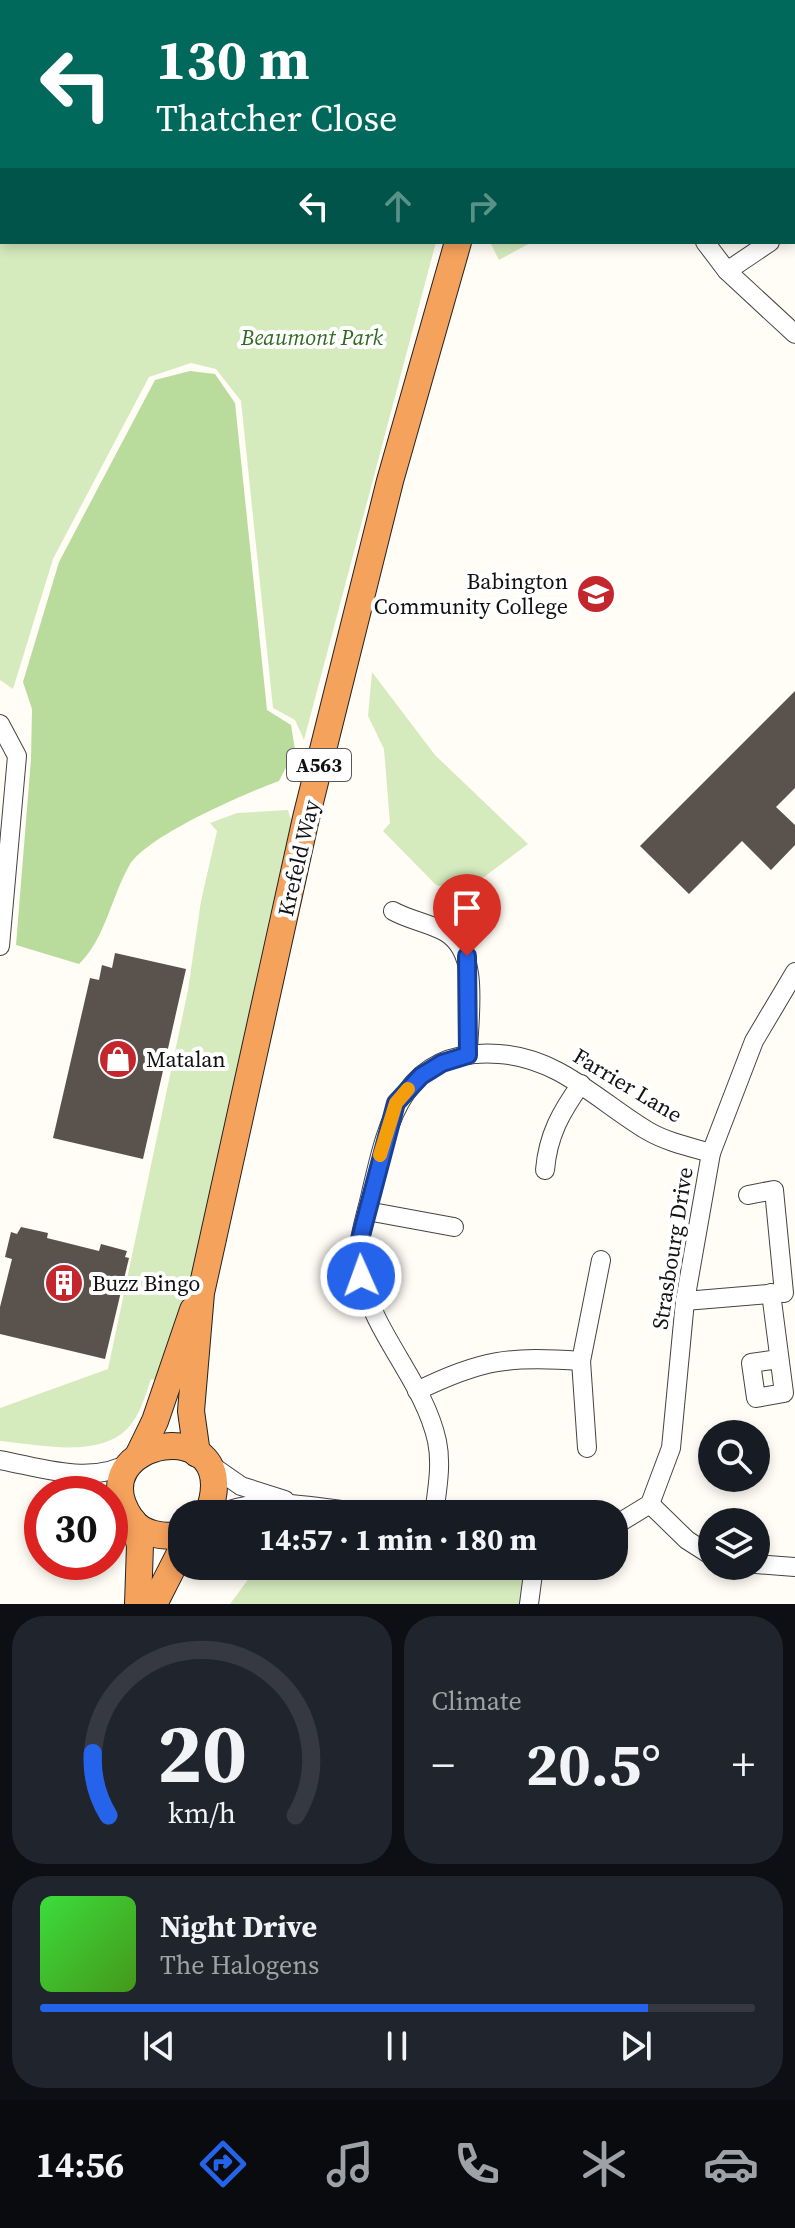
<!DOCTYPE html>
<meta charset="utf-8">
<style>
body{margin:0;font-family:"Source Serif 4",serif;background:#20242c;color:#f1f3f6;height:100vh;display:flex;flex-direction:column;font-size:30px;white-space:nowrap}
*{box-sizing:border-box;margin:0}
p{font-size:26px;color:#9ea1a6}
.icon{flex:none;width:44px;height:44px;fill:none;stroke:currentColor;stroke-width:2;stroke-linecap:round;stroke-linejoin:round}
.map{position:relative;height:1604px;overflow:hidden}
.sheet{display:flex;flex-direction:column;gap:12px;padding:12px;background:#0d0f14;flex:1}
.sheet>*{flex:none}
.hud{position:absolute;left:0px;top:0px;width:796px;height:244px;box-shadow:0 4px 12px #0003;background:#00695c;color:#fff;overflow:hidden}
.controls{position:absolute;left:698px;top:1420px;display:grid;gap:16px}
.controls a{display:grid;place-items:center;width:72px;height:72px;border-radius:50%;background:#171b24;box-shadow:0 4px 12px #0003;font-size:40px}
.speed{position:absolute;left:24px;top:1476px;display:flex;gap:16px;font-size:40px;font-weight:700;text-align:center}
.speed>*{display:grid;place-content:center;width:104px;height:104px;border-radius:50%;background:#171b24;box-shadow:0 4px 12px #0003;line-height:1}
.speed .limit{border:12px solid #d22;background:#fff;color:#111}
.pin{position:absolute;display:grid;place-items:center;width:68px;height:68px;color:#fff;margin:-82px -34px;border-radius:50% 50% 50% 0;rotate:-45deg;box-shadow:0 0 8px #0007}
.pin .icon{rotate:45deg}
.me{position:absolute;width:88px;margin:-44px;rotate:358deg;stroke-linejoin:round;filter:drop-shadow(0 0 6px #0008)}
.turn{display:flex;align-items:center;gap:28px;height:168px;padding:0 24px;font-size:36px}
.turn .icon{width:104px;height:104px;stroke-width:2.5}
.turn b{display:block;font-size:56px;line-height:68px}
.lanes{display:flex;align-items:center;height:76px;padding:0 24px;background:#0003;justify-content:center;gap:40px;direction:ltr}
.lanes .off{opacity:.35}
.big{font-size:60px;font-weight:700;line-height:1.1}
.sheet .widget{flex:1;display:flex;flex-direction:column;justify-content:center;gap:12px;min-width:0;padding:0 28px;border-radius:32px;background:#20242c}
.sheet .dial{align-items:center;gap:0}
.dial svg{height:208px;overflow:visible;fill:none;stroke:#363941;stroke-width:7;stroke-linecap:round;text-anchor:middle}
.dial text{fill:#f1f3f6;stroke:none}
.song{display:flex;align-items:center;gap:24px}
.cover{width:96px;height:96px;border-radius:12px;background:linear-gradient(135deg,hsl(120 70% 55%),hsl(100 70% 35%))}
.played{height:8px;border-radius:4px;background:linear-gradient(90deg,#2563eb 85%,#363941 85%)}
.keys{display:flex;justify-content:space-around;direction:ltr}
.heat{display:flex;justify-content:space-between;align-items:center;font-size:44px;direction:ltr}
.sheet .tiles{flex:1;display:grid;gap:12px;grid-template-columns:1fr 1fr}
.widget:last-child{grid-column:span 2}
.trip{position:absolute;left:168px;top:1500px;width:460px;height:80px;border-radius:32px;background:#171b24;box-shadow:0 4px 12px #0003;font-weight:700;line-height:80px;text-align:center}
.dock{display:flex;height:128px;justify-content:space-around;align-items:center;background:#090b0e;color:#9ea1a6}
.dock .icon{width:56px;height:56px}
.dock .on{color:#2563eb}
.dock b{font-size:36px;color:#f1f3f6}
.map>svg:first-child{display:block}
.green{fill:#d5ebbd}
.forest{fill:#b9dc9c}
.building{fill:#5a524d}
.lines{fill:none;stroke-linecap:round;stroke-linejoin:round}
.minor-casing{stroke:#444;stroke-width:20}
.highway-casing{stroke:#222;stroke-width:28}
.minor{stroke:#fff;stroke-width:18}
.highway{stroke:#f5a25d;stroke-width:26}
.route-casing{stroke:#184099;stroke-width:20}
.route{stroke:#2563eb;stroke-width:14}
.slow{stroke:#f59e0b;stroke-width:14}
.labels{text-anchor:middle;dominant-baseline:central;stroke-width:8;stroke-linejoin:round;paint-order:stroke}
.shield{fill:#fff;stroke:#585858;stroke-width:2}
.shield-label{font-size:20px;font-weight:bold;fill:#111}
.park-label{font-size:22px;font-style:italic;fill:#2f6b1f;stroke:#fff}
.poi-label{font-size:22px;fill:#111;stroke:#fff;text-anchor:start}
.street-label{font-size:22px;fill:#111;stroke:#fff}
</style>
<div class="map">
<svg width="795" height="1604" viewBox="0 0 795 1604">
<rect width="100%" height="100%" fill="#fffdf5"/>
<g class="green">
<path d="M0,0H511L2,2V242H436L304,740L295,720L273,708L241,401L216,369L191,363L149,377L53,559L13,689L0,680Z"/>
<path d="M490,242H532L499,260Z"/>
<path d="M372,672L435,755L528,844L464,892L436,885L383,831L390,823L384,749L368,716Z"/>
<path d="M288,810L290,818L298,821L205,1233L160,1382L151,1379C145,1396 140,1416 127,1429C97,1459 37,1444 0,1441V1408L108,1369L188,990L201,901L217,831L210,823L237,813Z"/>
<path d="M258,1566H524L525,1569L520,1604H230Z"/>
</g>
<path class="forest" d="M190,371L215,374L235,403L267,710L291,725L295,750L279,781C246,793 146,836 129,866C111,898 105,939 79,964L16,945L31,759L32,709L23,682L59,562L155,380Z"/>
<g class="building">
<path d="M795,691V788L776,807L795,825V845L771,870L742,841L689,894L640,846Z"/>
<path d="M115,953L186,969L143,1159L53,1138L90,978L99,980L102,965L112,968Z"/>
<path d="M21,1227L48,1233L47,1238L99,1251L101,1244L127,1251L125,1257L129,1258L105,1359L0,1334V1307L12,1259L5,1257L11,1232L17,1234Z"/>
</g>
<g class="lines">
<g class="minor-casing">
<g id="minor">
<path d="M622,2L623,0"/>
<path d="M707,2L712,0"/>
<path d="M794,226L795,225"/>
<path d="M705,242L727,271L795,334"/>
<path d="M727,271L770,242"/>
<path d="M0,724L17,756L0,946"/>
<path d="M393,911C409,920 429,923 445,932C482,953 468,1019 468,1055"/>
<path d="M545,1170C548,1135 561,1112 581,1084"/>
<path d="M748,1195L774,1190L784,1293"/>
<path d="M367,1211L454,1227"/>
<path d="M771,1293L784,1393L756,1398L751,1363L779,1359"/>
<path d="M685,1301L780,1293"/>
<path d="M581,1361L587,1448"/>
<path d="M417,1391C482,1359 510,1356 581,1361L601,1260"/>
<path d="M0,1460C44,1468 92,1486 133,1461"/>
<path d="M208,1463L241,1486L285,1500"/>
<path d="M70,1475L96,1494"/>
<path d="M650,1504L687,1540L712,1556"/>
<path d="M219,1514C264,1494 323,1508 370,1514"/>
<path d="M434,1514C437,1490 442,1465 437,1441C424,1382 375,1336 361,1276C354,1246 365,1221 371,1193C388,1119 404,1047 499,1054C560,1058 599,1102 648,1131C667,1142 690,1147 711,1153"/>
<path d="M614,1526L650,1504L671,1448L685,1301L711,1153L754,1041L795,972"/>
<path d="M756,1564L795,1567"/>
<path d="M529,1604L534,1566"/>
</g>
</g>
<g class="highway-casing">
<g id="highway">
<path d="M535,2V0"/>
<path d="M139,1454L155,1421L193,1310"/>
<path d="M197,1454L191,1411L201,1293L306,818L390,481L458,242"/>
<path d="M133,1521L140,1545L138,1604"/>
<path d="M182,1534C165,1538 142,1535 131,1519C76,1439 247,1408 208,1514"/>
<path d="M154,1604L182,1549"/>
</g>
</g>
<use href="#minor" class="minor"/>
<use href="#highway" class="highway"/>
</g>
<g class="lines">
<g class="route-casing">
<path id="route" d="M361,1276L358,1247L396,1103L421,1076L442,1063L468,1055L467,956"/>
</g>
<use href="#route" class="route"/>
<path class="slow" d="M380,1155L396,1103L408,1089"/>
</g>
<defs>
<g id="school-disc" transform="scale(2)"><circle r="9.5" fill="#c4262e" stroke="#fff"/><path d="M0-5L7-2L0 1L-7-2ZM-4 1L0 2.5L4 1V4Q0 6-4 4Z" fill="#fff"/></g>
<g id="shop-disc" transform="scale(2)"><circle r="9.5" fill="#c4262e" stroke="#fff"/><path d="M-5-2.5h2.3a2.7 3.5 0 0 1 5.4 0H5L5.5 6h-11ZM-1.5-2.5h3a1.5 2.3 0 0 0-3 0Z" fill="#fff"/></g>
<g id="building-disc" transform="scale(2)"><circle r="9.5" fill="#c4262e" stroke="#fff"/><path d="M-4-6H4V6H1V3H-1V6H-4ZM-2.5-4.3h1.7v1.8h-1.7ZM.8-4.3h1.7v1.8H.8ZM-2.5-1h1.7V.8h-1.7ZM.8-1h1.7V.8H.8Z" fill="#fff"/></g>
</defs>
<g fill-rule="evenodd">
<use href="#school-disc" x="596" y="594"/>
<use href="#shop-disc" x="118" y="1059"/>
<use href="#building-disc" x="64" y="1283"/>
</g>
<g class="labels">
<rect class="shield" x="287" y="749" width="64" height="32" rx="6"/>
<g class="shield-label">
<text x="319" y="765">A563</text>
</g>
<g class="park-label">
<text x="312" y="337">Beaumont Park</text>
</g>
<g class="poi-label">
<text x="568" y="581" text-anchor="end">Babington<tspan x="568" dy="25">Community College</tspan></text>
<text x="146" y="1059">Matalan</text>
<text x="92" y="1283">Buzz Bingo</text>
</g>
<g class="street-label">
<text transform="translate(298 858) rotate(-77)">Krefeld Way</text>
<text transform="translate(628 1085) rotate(31)">Farrier Lane</text>
<text transform="translate(672 1248) rotate(-81)">Strasbourg Drive</text>
</g>
</g>
</svg>
<div class="controls">
<a><svg class="icon" aria-label="search" viewBox="0 0 24 24"><circle cx="10" cy="10" r="6"/><path d="M15 15l6 6"/></svg></a>
<a><svg class="icon" aria-label="layers" viewBox="0 0 24 24"><path d="M12 4l9 5-9 5-9-5zM3 14l9 5 9-5"/></svg></a>
</div>
<div class="speed"><div class="limit">30</div></div>
<div class="pin" style="left:467px;top:956px;background:#d93025"><svg class="icon" aria-label="arrive" viewBox="0 0 24 24"><path d="M6 21V4h12l-3 4 3 4H6"/></svg></div>
<svg class="me" style="left:361px;top:1276px" viewBox="-20 -20 40 40"><circle r="17" fill="#2563eb" stroke="#fff" stroke-width="3"/><path d="M0-11L8 9 0 5-8 9z" fill="#fff"/></svg>
<div class="trip">14:57 · 1 min · 180 m</div>
<div class="hud">
<div class="turn"><svg class="icon" aria-label="left" viewBox="0 0 24 24"><path d="M17 20v-9H6M10 6l-5 5 5 5"/></svg><div><b>130 m</b>Thatcher Close</div></div>
<div class="lanes"><svg class="icon" aria-label="left" viewBox="0 0 24 24"><path d="M17 20v-9H6M10 6l-5 5 5 5"/></svg><svg class="icon off" aria-label="ahead" viewBox="0 0 24 24"><path d="M12 20V5M6 11l6-6 6 6"/></svg><svg class="icon off" aria-label="right" viewBox="0 0 24 24"><path d="M7 20v-9h11M14 6l5 5-5 5"/></svg></div>
</div>
</div>
<section class="sheet">
<div class="tiles">
<div class="widget dial"><svg viewBox="0 0 100 80">
<path d="M14 69A42 42 0 1 1 86 69"/>
<path d="M14 69A42 42 0 0 1 8 45" stroke="#2563eb"/>
<text x="50" y="56" font-size="32" font-weight="700">20</text>
<text x="50" y="72" font-size="11">km/h</text>
</svg></div>
<div class="widget"><p>Climate</p>
<div class="heat"><a>−</a><b class="big">20.5°</b><a>+</a></div>
</div>
<div class="widget">
<div class="song"><i class="cover"></i><div><b>Night Drive</b><p>The Halogens</p></div></div>
<div class="played"></div>
<div class="keys"><svg class="icon" aria-label="previous" viewBox="0 0 24 24"><path d="M18 5L8 12l10 7zM5 5v14"/></svg><svg class="icon" aria-label="pause" viewBox="0 0 24 24"><path d="M8 5v14M16 5v14"/></svg><svg class="icon" aria-label="next" viewBox="0 0 24 24"><path d="M6 5l10 7-10 7zM19 5v14"/></svg></div>
</div>
</div>
</section>
<nav class="dock">
<b>14:56</b>
<svg class="icon on" aria-label="directions" viewBox="0 0 24 24"><path d="M12 3l9 9-9 9-9-9zM9 14v-3h6M13 9l2 2-2 2"/></svg>
<svg class="icon" aria-label="music" viewBox="0 0 24 24"><path d="M9 18V5l10-2v13"/><circle cx="6" cy="18" r="3"/><circle cx="16" cy="16" r="3"/></svg>
<svg class="icon" aria-label="phone" viewBox="0 0 24 24"><path d="M5 4h4l2 5-3 2q2 4 5 5l2-3 5 2v4C11 20 4 13 5 4z"/></svg>
<svg class="icon" aria-label="climate" viewBox="0 0 24 24"><path d="M12 3v18M4 7l16 10M4 17L20 7"/></svg>
<svg class="icon" aria-label="car" viewBox="0 0 24 24"><path d="M5 17H2v-5l4-1 3-4h7l3 4 3 1v5h-3M9 17h6M6 11h13"/><circle cx="7" cy="17" r="2"/><circle cx="17" cy="17" r="2"/></svg>
</nav>
